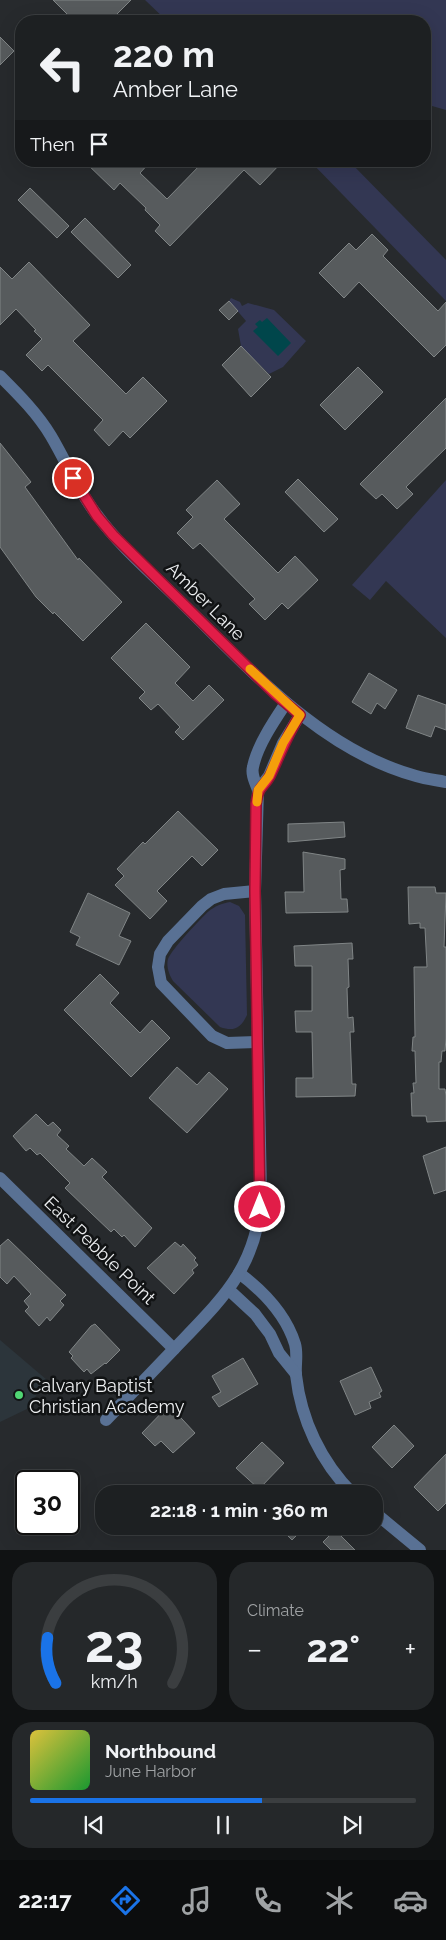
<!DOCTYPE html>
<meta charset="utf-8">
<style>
body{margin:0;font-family:Raleway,sans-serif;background:#25282a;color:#f1f3f6;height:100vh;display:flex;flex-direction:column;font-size:19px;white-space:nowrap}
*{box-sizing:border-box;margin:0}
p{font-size:16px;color:#a0a3a5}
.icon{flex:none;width:28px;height:28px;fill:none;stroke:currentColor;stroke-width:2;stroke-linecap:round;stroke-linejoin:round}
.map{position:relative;height:1550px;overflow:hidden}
.panel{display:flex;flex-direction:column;gap:12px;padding:12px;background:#101213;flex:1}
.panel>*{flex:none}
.top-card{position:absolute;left:15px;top:15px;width:416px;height:152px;border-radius:20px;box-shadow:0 5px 20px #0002,0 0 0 1px #3b3e40;background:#1d2022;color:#f1f3f6;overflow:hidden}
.speed{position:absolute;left:15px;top:1470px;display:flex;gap:10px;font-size:25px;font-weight:700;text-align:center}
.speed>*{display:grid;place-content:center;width:65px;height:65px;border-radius:50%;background:#1d2022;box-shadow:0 5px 20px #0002,0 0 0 1px #3b3e40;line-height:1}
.speed .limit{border:2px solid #111;border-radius:8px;background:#fff;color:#111}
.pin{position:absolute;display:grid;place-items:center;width:42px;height:42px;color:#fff;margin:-21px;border:2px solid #fff;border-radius:50%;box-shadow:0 1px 5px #0007}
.me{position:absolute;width:55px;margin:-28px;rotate:0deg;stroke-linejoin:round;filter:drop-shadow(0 0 4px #0008)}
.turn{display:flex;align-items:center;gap:18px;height:105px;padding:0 15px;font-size:22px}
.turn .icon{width:65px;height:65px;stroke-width:2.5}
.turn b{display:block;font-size:35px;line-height:42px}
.then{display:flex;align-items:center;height:48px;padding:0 15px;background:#0003;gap:10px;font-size:19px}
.big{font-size:38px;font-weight:700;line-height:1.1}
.panel .card{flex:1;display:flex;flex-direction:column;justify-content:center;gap:8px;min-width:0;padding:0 18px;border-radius:20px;background:#25282a}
.panel .dial{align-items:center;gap:0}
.dial svg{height:130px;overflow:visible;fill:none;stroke:#3b3e40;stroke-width:7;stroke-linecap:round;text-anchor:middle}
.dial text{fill:#f1f3f6;stroke:none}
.song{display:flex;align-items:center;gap:15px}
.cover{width:60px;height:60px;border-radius:8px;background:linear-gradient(135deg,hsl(50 70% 55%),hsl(130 70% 35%))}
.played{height:5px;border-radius:2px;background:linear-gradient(90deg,#1a73e8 60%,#3b3e40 60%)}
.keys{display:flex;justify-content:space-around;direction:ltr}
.heat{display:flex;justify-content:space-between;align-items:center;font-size:28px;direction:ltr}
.panel .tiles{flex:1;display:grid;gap:12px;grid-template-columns:1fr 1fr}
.card:last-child{grid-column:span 2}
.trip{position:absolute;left:95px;top:1485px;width:288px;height:50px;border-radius:20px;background:#1d2022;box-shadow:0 5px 20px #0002,0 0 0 1px #3b3e40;font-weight:700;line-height:50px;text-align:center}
.menu{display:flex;height:80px;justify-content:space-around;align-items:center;background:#0c0d0e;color:#a0a3a5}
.menu .icon{width:35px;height:35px}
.menu .selected{color:#1a73e8}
.menu b{font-size:22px;color:#f1f3f6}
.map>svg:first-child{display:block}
.built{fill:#2c353b}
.green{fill:#333753}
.water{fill:#00464b}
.building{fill:#575b5d;stroke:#808586}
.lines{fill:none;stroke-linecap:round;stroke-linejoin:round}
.street{stroke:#597194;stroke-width:12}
.route-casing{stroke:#92132f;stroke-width:12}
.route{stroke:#e11d48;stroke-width:9}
.slow{stroke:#f59e0b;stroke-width:9}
.poi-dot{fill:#50d674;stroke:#111314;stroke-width:2}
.labels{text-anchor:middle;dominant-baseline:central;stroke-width:5;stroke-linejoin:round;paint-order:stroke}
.street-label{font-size:18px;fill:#edeff1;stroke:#111314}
.poi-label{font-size:18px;fill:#edeff1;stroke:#111314;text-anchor:start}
</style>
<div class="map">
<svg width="446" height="1550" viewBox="0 0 446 1550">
<rect width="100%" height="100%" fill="#272a2d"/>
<path class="built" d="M0,1340L47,1380L27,1409L0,1422Z"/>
<g class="green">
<path d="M145,0H446V110L425,104V21H167Z"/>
<path d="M310,161H349L446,260V301Z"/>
<path d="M231,298L240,302L242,306L248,303L274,310L306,341L283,367L269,374L241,346L238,329L246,321L229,301Z"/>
<path d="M446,480V638L386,581L370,600L352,585Z"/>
<path d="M230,902L239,906L245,915L247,1015C241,1028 234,1032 220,1027L173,981C169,975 166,966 168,959C171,950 201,918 209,911C215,906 223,903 230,902Z"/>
</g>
<path class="water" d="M267,318L291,343L278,356L253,331L258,327L255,324L260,320L262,322Z"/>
<g class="building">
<path d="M53,0H131L110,21H74Z"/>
<path d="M0,37L14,51L0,65Z"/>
<path d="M84,161H151L140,173L167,199L204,161H283L260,185L244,170L170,246L155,231L160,225L145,210L146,208L120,183L114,190Z"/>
<path d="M30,188L69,226L57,238L18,200Z"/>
<path d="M85,218L131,265L118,278L71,232Z"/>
<path d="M372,234L388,250L383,256L438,311L446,302V345L434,357L359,282L344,298L319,273L349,243L356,250Z"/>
<path d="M29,262L90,325L73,341L126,394L143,377L167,401L130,438L123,431L109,446L94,430L103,420L48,365L42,371L26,355L42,339L34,331L36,330L16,309L0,325V267L12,279Z"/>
<path d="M229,301L238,311L229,320L219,310Z"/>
<path d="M241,346L271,377L251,397L222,365Z"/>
<path d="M358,367L383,392L345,430L320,405Z"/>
<path d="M446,398V448L406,487L413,494L397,509L382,494L376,499L360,484Z"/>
<path d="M0,443L31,482L25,487L78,560L79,558L122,602L83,641L54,612L53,614L36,597L0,547Z"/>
<path d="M298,479L338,519L324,532L285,492Z"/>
<path d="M217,480L240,504L224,519L278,573L295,556L318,580L288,609L282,603L265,620L249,604L255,599L200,543L193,549L177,533L193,517L186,510Z"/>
<path d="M146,623L190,667L175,683L193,701L209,685L224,700L183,740L175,732L180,727L158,704L151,710L139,698L145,692L111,658Z"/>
<path d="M369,673L397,690L385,709L377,703L371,714L352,702Z"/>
<path d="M418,695L446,705V730L435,726L431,737L406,728Z"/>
<path d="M178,811L218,850L202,866L192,856L157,891L167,901L150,919L115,885L124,876L117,869L143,842L145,844Z"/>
<path d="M344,822L345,837L288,842V824Z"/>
<path d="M303,852L345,859V869L340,870L341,899H347L348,912L286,913L285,892H304Z"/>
<path d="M408,887H435L436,893H446L444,947H446V1038L445,1051H442L441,1062H439V1089H445L446,1096V1121L427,1122L426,1116H412L411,1093H414L413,1083H416L415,1051H412L413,1037H415L414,967H427L425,928H420V923L409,924Z"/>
<path d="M88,893L130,913L119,936L131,941L119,965L76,945L80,937L70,932Z"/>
<path d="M352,943L353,959H348L349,987L347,988L348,1018L353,1017L354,1032H350L352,1084H356L355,1096L296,1097V1078H313L312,1032H296L295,1011H312V966H295L294,946Z"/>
<path d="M100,974L119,993L110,1003L140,1033L152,1020L170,1038L131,1077L64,1010Z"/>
<path d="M177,1067L197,1085L209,1072L228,1089L187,1133L149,1098Z"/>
<path d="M36,1114L48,1126L53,1122L61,1130L57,1135L69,1146L66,1149L84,1166L92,1158L107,1172L102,1177L152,1228L135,1247L124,1235L122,1237L114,1229L111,1232L90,1212L65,1188L70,1183L40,1153L37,1155L30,1148L26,1151L13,1136Z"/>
<path d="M446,1147V1190L434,1194L423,1156Z"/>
<path d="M8,1239L66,1295L60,1301L64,1305L50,1321L47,1317L39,1326L25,1311L29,1307L24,1301L31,1294L14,1276L7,1284L0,1277V1246Z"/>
<path d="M175,1242L181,1247L183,1244L196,1258L194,1260L198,1265L192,1270L194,1273L174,1294L147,1268Z"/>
<path d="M95,1324L120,1350L106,1364L105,1363L91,1374L87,1369L84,1372L71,1358L73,1356L69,1352L91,1326Z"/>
<path d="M243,1358L258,1384L219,1407L212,1397L221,1392L212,1376Z"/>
<path d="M371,1367L382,1391L379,1393L381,1397L369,1402L371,1408L355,1415L340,1381Z"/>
<path d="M169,1405L195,1433L173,1453L161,1441L155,1446L142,1433Z"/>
<path d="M394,1425L414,1446L392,1468L372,1447Z"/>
<path d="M262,1442L284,1463L259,1489L236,1468Z"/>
<path d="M446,1454V1503L438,1511L414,1487Z"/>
<path d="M278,1526H306L292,1540Z"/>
<path d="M335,1530L355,1550H331L323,1542Z"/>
</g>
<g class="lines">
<g class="street">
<path d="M0,376C19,395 38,414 51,436C67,463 78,491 97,515C121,548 155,576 184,605C252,671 321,750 416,776C426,779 436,780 446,782"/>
<path d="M258,790L269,776L283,743L300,715"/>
<path d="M255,891L224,894L211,899L202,906L168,941L160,954L158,967L161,983L212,1036L227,1043L257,1042"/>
<path d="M0,1178L174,1349"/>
<path d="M239,1273C263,1291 286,1315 295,1344C298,1354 295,1365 296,1375C301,1420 321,1462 353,1494"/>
<path d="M229,1290L255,1314L270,1334L279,1353L296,1374"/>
<path d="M106,1420C129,1396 152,1372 175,1348C222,1299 259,1266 261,1193L255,891L258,790C255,782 251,774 253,767C257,746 274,721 286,703"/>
<path d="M374,1512L420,1550"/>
</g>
</g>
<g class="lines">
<g class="route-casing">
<path id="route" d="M73,478L97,516L113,535L275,694L300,715C287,735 280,755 270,776C262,790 259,784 256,804L255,891L260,1207"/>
</g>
<use href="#route" class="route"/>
<path class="slow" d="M250,669L300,715L283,743L269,776L258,790L257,802"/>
</g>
<circle class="poi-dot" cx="19" cy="1395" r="5"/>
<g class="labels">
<g class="street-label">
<text transform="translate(206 601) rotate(45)">Amber Lane</text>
<text transform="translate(100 1250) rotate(44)">East Pebble Point</text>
</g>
<g class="poi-label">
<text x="29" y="1385">Calvary Baptist<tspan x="29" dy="21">Christian Academy</tspan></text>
</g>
</g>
</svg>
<div class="speed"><div class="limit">30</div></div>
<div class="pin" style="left:73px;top:478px;background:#d93025"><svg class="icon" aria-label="arrive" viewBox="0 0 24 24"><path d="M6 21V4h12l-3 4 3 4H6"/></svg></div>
<svg class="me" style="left:260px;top:1207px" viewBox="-20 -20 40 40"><circle r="17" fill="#e11d48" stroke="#fff" stroke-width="3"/><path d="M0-11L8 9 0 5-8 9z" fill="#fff"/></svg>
<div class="trip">22:18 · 1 min · 360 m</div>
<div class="top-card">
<div class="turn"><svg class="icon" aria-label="left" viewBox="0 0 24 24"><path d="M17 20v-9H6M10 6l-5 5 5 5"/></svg><div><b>220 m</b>Amber Lane</div></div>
<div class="then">Then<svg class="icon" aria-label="arrive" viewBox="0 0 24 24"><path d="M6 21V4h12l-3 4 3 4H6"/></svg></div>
</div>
</div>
<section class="panel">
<div class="tiles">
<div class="card dial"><svg viewBox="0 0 100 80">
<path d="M14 69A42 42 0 1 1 86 69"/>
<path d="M14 69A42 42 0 0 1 9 41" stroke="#1a73e8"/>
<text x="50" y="56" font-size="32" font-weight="700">23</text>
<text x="50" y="72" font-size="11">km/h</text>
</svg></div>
<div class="card"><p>Climate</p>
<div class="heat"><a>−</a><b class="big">22°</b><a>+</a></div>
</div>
<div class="card">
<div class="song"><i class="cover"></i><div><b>Northbound</b><p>June Harbor</p></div></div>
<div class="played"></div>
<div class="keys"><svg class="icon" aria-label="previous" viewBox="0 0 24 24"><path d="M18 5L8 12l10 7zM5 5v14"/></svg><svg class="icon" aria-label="pause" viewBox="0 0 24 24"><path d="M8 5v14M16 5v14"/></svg><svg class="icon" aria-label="next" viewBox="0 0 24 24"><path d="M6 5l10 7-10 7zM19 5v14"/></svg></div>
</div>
</div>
</section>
<nav class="menu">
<b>22:17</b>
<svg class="icon selected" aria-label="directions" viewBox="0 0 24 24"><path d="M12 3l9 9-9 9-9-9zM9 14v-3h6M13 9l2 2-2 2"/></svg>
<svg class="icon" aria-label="music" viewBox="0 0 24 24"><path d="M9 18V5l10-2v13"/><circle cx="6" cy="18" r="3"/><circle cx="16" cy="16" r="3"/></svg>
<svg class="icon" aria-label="phone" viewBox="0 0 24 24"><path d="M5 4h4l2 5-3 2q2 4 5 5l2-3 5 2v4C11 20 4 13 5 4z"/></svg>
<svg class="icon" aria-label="climate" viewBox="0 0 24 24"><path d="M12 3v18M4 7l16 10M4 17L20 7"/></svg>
<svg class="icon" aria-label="car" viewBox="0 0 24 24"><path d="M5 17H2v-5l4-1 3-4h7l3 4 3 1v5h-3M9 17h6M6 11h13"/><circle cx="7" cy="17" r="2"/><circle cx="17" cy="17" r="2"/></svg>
</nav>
